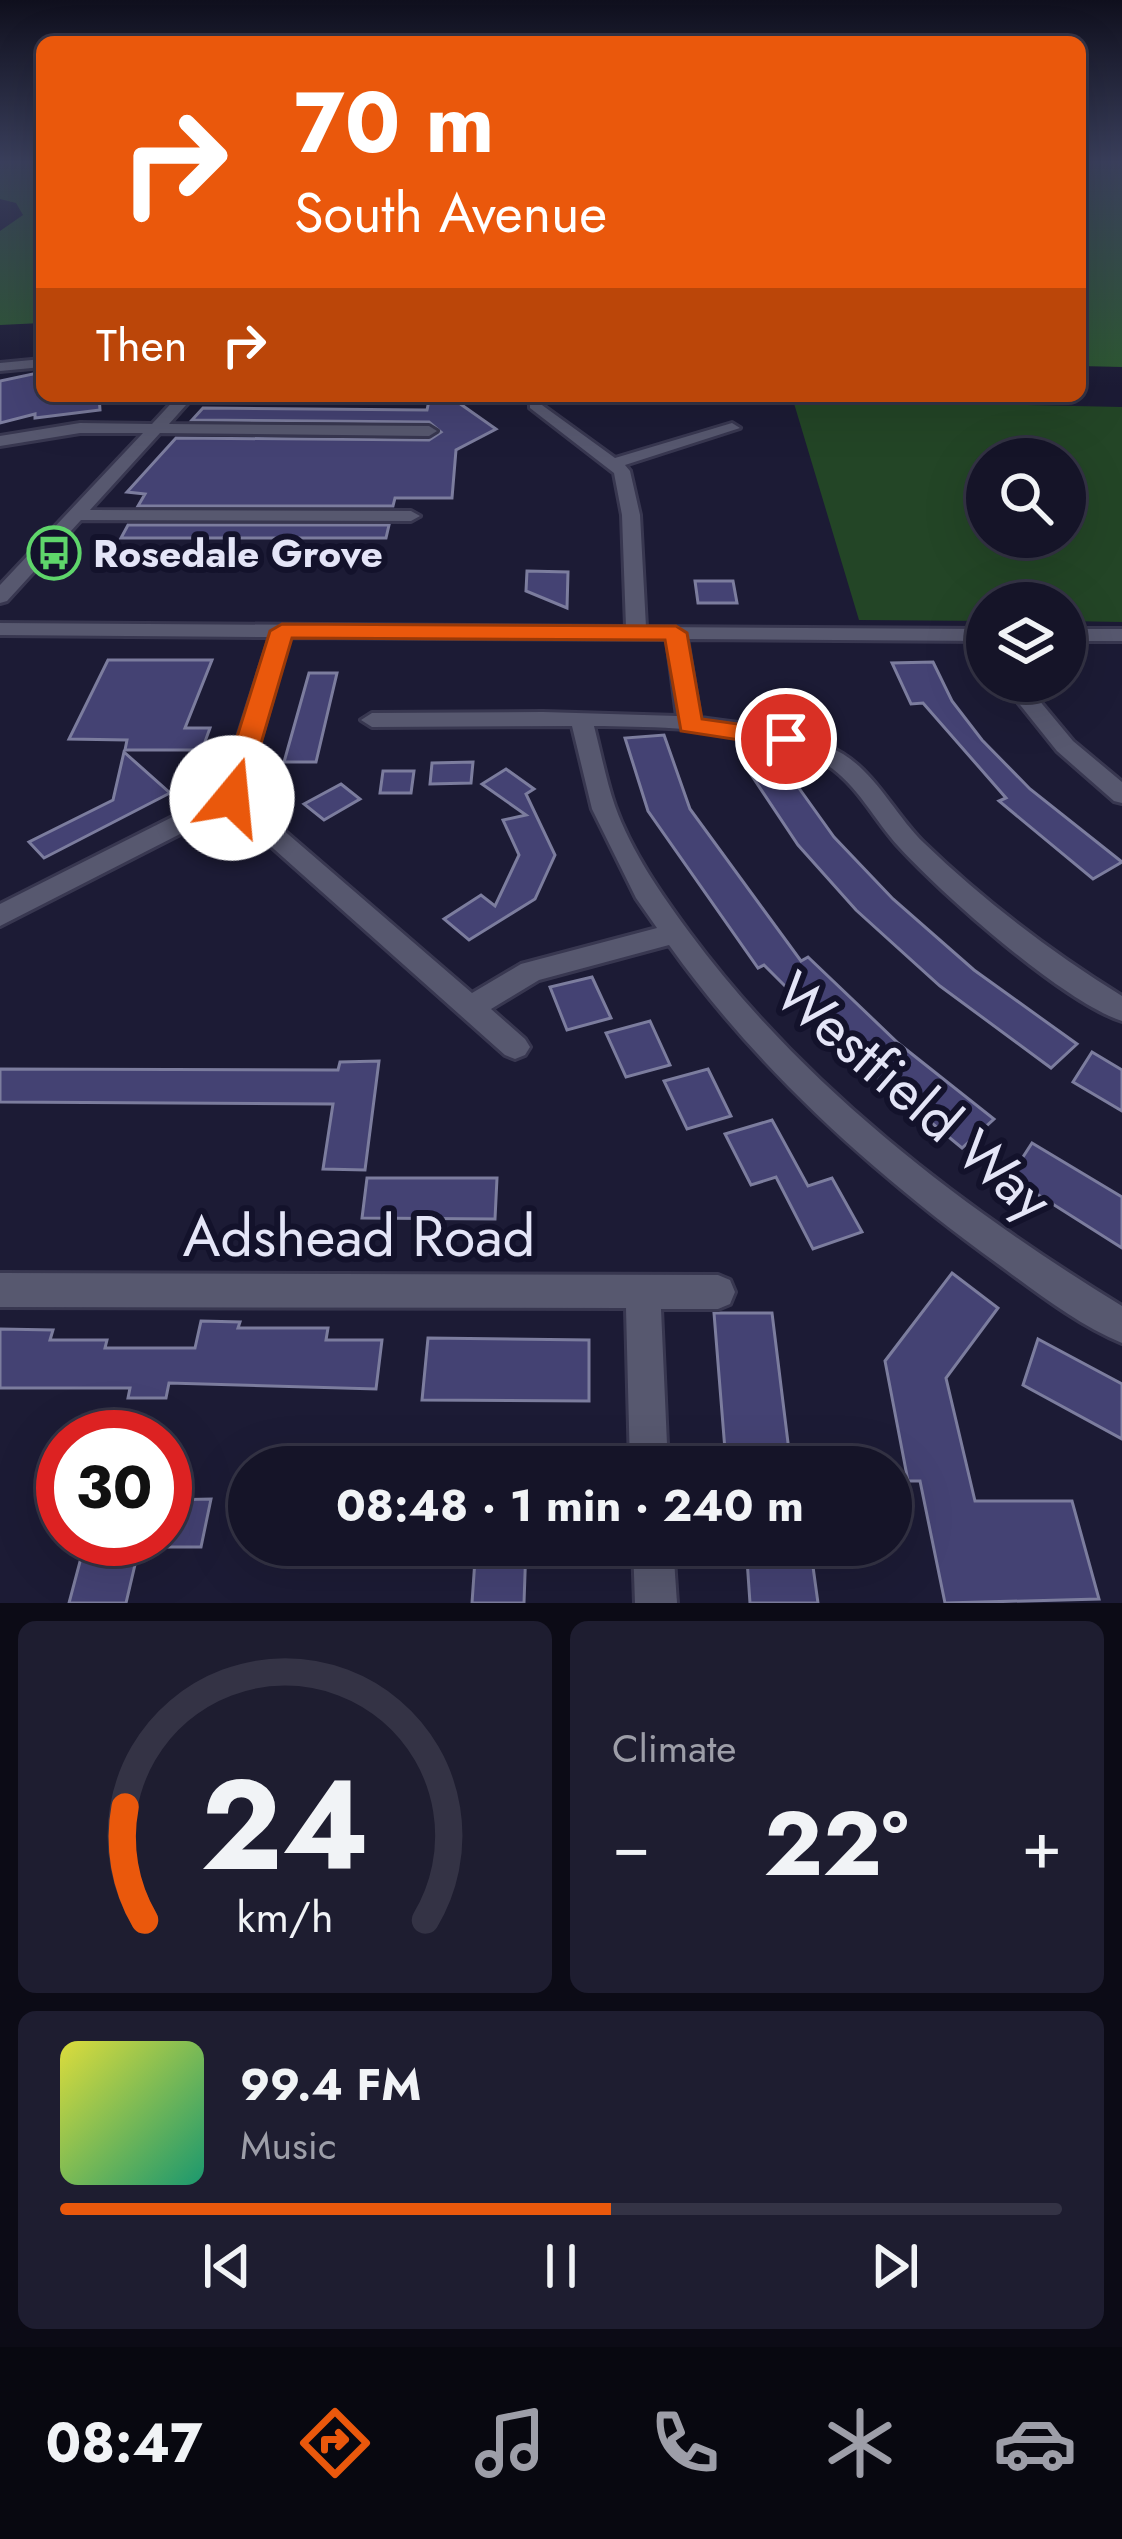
<!DOCTYPE html>
<meta charset="utf-8">
<style>
body{margin:0;font-family:Jost,sans-serif;background:#1e1d30;color:#f1f3f6;height:100vh;display:flex;flex-direction:column;font-size:45px;white-space:nowrap}
*{box-sizing:border-box;margin:0}
p{font-size:39px;color:#9d9ea8}
.icon{flex:none;width:66px;height:66px;fill:none;stroke:currentColor;stroke-width:2;stroke-linecap:round;stroke-linejoin:round}
.map{position:relative;height:1603px;overflow:hidden}
.details{display:flex;flex-direction:column;gap:18px;padding:18px;background:#0c0b16;flex:1}
.details>*{flex:none}
.guide{position:absolute;left:36px;top:36px;width:1050px;height:366px;border-radius:18px;box-shadow:0 12px 48px #0002,0 0 0 3px #343345;background:#ea580c;color:#fff;overflow:hidden}
.controls{position:absolute;left:966px;top:438px;display:grid;gap:24px}
.controls a{display:grid;place-items:center;width:120px;height:120px;border-radius:50%;background:#151428;box-shadow:0 12px 48px #0002,0 0 0 3px #343345;font-size:60px}
.speed{position:absolute;left:36px;top:1410px;display:flex;gap:24px;font-size:60px;font-weight:700;text-align:center}
.speed>*{display:grid;place-content:center;width:156px;height:156px;border-radius:50%;background:#151428;box-shadow:0 12px 48px #0002,0 0 0 3px #343345;line-height:1}
.speed .limit{border:18px solid #d22;background:#fff;color:#111}
.pin{position:absolute;display:grid;place-items:center;width:102px;height:102px;color:#fff;margin:-51px;border:6px solid #fff;border-radius:50%;box-shadow:0 3px 12px #0007}
.me{position:absolute;width:132px;margin:-66px;rotate:17deg;stroke-linejoin:round;filter:drop-shadow(0 0 9px #0008)}
.turn{display:flex;align-items:center;gap:42px;height:252px;padding:0 60px;font-size:54px}
.turn .icon{width:156px;height:156px;stroke-width:2.5}
.turn b{display:block;font-size:84px;line-height:102px}
.then{display:flex;align-items:center;height:114px;padding:0 60px;background:#0003;gap:24px;font-size:45px}
.big{font-size:90px;font-weight:700;line-height:1.1}
.details .card{flex:1;display:flex;flex-direction:column;justify-content:center;gap:18px;min-width:0;padding:0 42px;border-radius:18px;background:#1e1d30}
.details .dial{align-items:center;gap:0}
.dial svg{height:312px;overflow:visible;fill:none;stroke:#343345;stroke-width:7;stroke-linecap:round;text-anchor:middle}
.dial text{fill:#f1f3f6;stroke:none}
.song{display:flex;align-items:center;gap:36px}
.cover{width:144px;height:144px;border-radius:18px;background:linear-gradient(135deg,hsl(60 70% 55%),hsl(160 70% 35%))}
.played{height:12px;border-radius:6px;background:linear-gradient(90deg,#ea580c 55%,#343345 55%)}
.keys{display:flex;justify-content:space-around;direction:ltr}
.heat{display:flex;justify-content:space-between;align-items:center;font-size:66px;direction:ltr}
.details .tiles{flex:1;display:grid;gap:18px;grid-template-columns:1fr 1fr}
.card:last-child{grid-column:span 2}
.trip{position:absolute;left:228px;top:1446px;width:684px;height:120px;border-radius:60px;background:#151428;box-shadow:0 12px 48px #0002,0 0 0 3px #343345;font-weight:700;line-height:120px;text-align:center}
.tab-bar{display:flex;height:192px;justify-content:space-around;align-items:center;background:#080810;color:#9d9ea8}
.tab-bar .icon{width:84px;height:84px}
.tab-bar .current{color:#ea580c}
.tab-bar b{font-size:54px;color:#f1f3f6}
.map>svg:first-child{display:block}
.green{fill:#234526;fill-rule:evenodd}
.forest{fill:#2c5830}
.building{fill:#444273;stroke:#7c7d9e;stroke-width:3}
.lines{fill:none;stroke-linecap:round;stroke-linejoin:round}
.street-casing{stroke:#383750;stroke-width:6}
.street{fill:#57586f;fill-rule:evenodd}
.route{fill:#ea580c;stroke:#983908;stroke-width:3}
.labels{text-anchor:middle;dominant-baseline:central;stroke-width:12;stroke-linejoin:round;paint-order:stroke}
.far-poi-label{font-size:39px;font-weight:bold;fill:#e4e5f7;stroke:#13122b;text-anchor:start}
.near-street-label{font-size:57px;fill:#e4e5f7;stroke:#13122b}
</style>
<div class="map">
<svg width="1122" height="1603" viewBox="0 0 1122 1603">
<rect width="100%" height="100%" fill="#1c1b35"/>
<path class="green" d="M793,400L1122,407V622L1065,621V603H987V621L859,620ZM987,459H1065V537H987Z"/>
<g class="forest">
<path d="M0,162H42V323L0,325V231L23,215L16,203L0,199Z"/>
<path d="M1080,162H1122V367L1080,366Z"/>
</g>
<g class="building">
<path d="M42,372V396H99L100,410L35,418V414L0,423V381Z"/>
<path d="M430,396H449L496,429L456,450L452,498H395L393,506H138L145,494L127,492L176,438L429,440L441,432L429,422L192,420L203,408L427,410Z"/>
<path d="M128,525H389L386,538H121Z"/>
<path d="M527,571L568,572L567,608L526,591Z"/>
<path d="M695,581H733L737,603H698Z"/>
<path d="M108,660H212L185,728H210L202,750H125L127,740L69,739Z"/>
<path d="M933,662L952,701L982,740L1030,789L1122,862L1093,879L999,801L1006,798L923,703L911,704L892,663Z"/>
<path d="M309,673H337L316,762H284Z"/>
<path d="M664,735L690,809L801,961L808,957L898,1043L994,1119L962,1148L876,1077L764,965L758,968L648,811L625,738Z"/>
<path d="M124,752L170,793L44,858L29,842L113,800Z"/>
<path d="M473,762L471,783L430,784L432,763Z"/>
<path d="M781,763L834,837L893,899L974,970L1077,1044L1051,1068L940,986L856,910L798,845L748,770Z"/>
<path d="M506,769L534,789L526,794L555,855L535,899L469,940L444,919L481,895L495,906L519,855L503,820L526,815L482,784Z"/>
<path d="M383,771H414L411,793H380Z"/>
<path d="M341,784L360,799L324,820L304,804Z"/>
<path d="M592,977L611,1018L567,1030L550,987Z"/>
<path d="M650,1021L670,1065L626,1077L606,1033Z"/>
<path d="M1092,1052L1122,1070V1111L1073,1082Z"/>
<path d="M379,1061L365,1170L323,1169L333,1104L0,1102V1069L338,1070L340,1062Z"/>
<path d="M708,1069L731,1116L687,1129L664,1081Z"/>
<path d="M772,1120L808,1186L832,1178L862,1232L813,1249L776,1177L751,1185L725,1134Z"/>
<path d="M1032,1143L1122,1197V1248L1010,1177Z"/>
<path d="M367,1178H497L495,1219L362,1218Z"/>
<path d="M952,1273L998,1308L946,1378L975,1501H1072L1099,1599L945,1603L920,1481H908L885,1361Z"/>
<path d="M714,1313H772L791,1467H739L738,1450H725Z"/>
<path d="M201,1321L240,1322L238,1328H328L326,1340H382L376,1389L169,1383L166,1398H128L130,1388H0V1329L53,1330L50,1340H107L105,1348H195Z"/>
<path d="M428,1338L589,1340V1401L422,1400Z"/>
<path d="M1038,1339L1122,1384V1439L1023,1385Z"/>
<path d="M211,1499L201,1547H165V1500Z"/>
<path d="M86,1539H141L126,1603H69Z"/>
<path d="M476,1545H526L524,1603H472Z"/>
<path d="M746,1545H810L818,1603H750Z"/>
</g>
<g class="lines">
<g class="street-casing">
<g id="street">
<path d="M42,359V367L0,371V363Z"/>
<path d="M178,396H194L169,424L429,426L437,431L429,436L160,433L90,510L411,511L420,516L411,521L81,520L7,601L0,603V585L143,433H80L0,446V436L80,423L152,424Z"/>
<path d="M535,400L615,458L732,423L740,428L625,465L630,471L640,515L646,627L987,629V641L687,639L700,718C747,724 801,729 843,754C877,775 896,816 924,843C984,901 1051,952 1122,996V1021C1063,1002 943,895 899,847C875,821 857,784 827,765C767,727 663,727 594,726C601,753 606,780 615,806C631,851 661,894 689,932C803,1086 959,1206 1122,1306V1343C1078,1325 1036,1292 998,1264C874,1174 758,1070 669,945L539,980L491,1009L525,1039L530,1047L525,1055L515,1059L505,1055L229,809L0,926V904L220,793L270,637L0,635V623L626,627L622,515L614,473L530,408V402ZM290,637L667,639L677,716L543,712L372,713L361,720L372,727L572,726L592,809L636,898L657,928L521,964L472,993L244,796Z"/>
<rect x="1065" y="629" width="57" height="12"/>
<path d="M1001,681H1023L1073,741L1122,782V803L1114,801L1057,751Z"/>
<path d="M0,1273L718,1275L730,1280L735,1292L730,1304L718,1309H661L668,1467H630L626,1308L0,1307Z"/>
<path d="M633,1545H673L677,1603H635Z"/>
</g>
</g>
<use href="#street" class="street"/>
</g>
<linearGradient id="sky" x2="0" y2="1"><stop stop-color="#0f0f1d"/><stop offset="0.42" stop-color="#3a3f5c"/><stop offset="1" stop-color="#3a3f5c" stop-opacity="0"/></linearGradient>
<rect width="1122" height="386" fill="url(#sky)"/>
<path class="route" d="M282,624L676,626L687,633L702,719L786,731L799,739L786,747L681,731L665,640L292,638L245,798L232,807L222,804L218,798L270,631Z"/>
<defs>
<g id="bus-ring" transform="scale(2.7)"><circle r="9.5" fill="#13122b" stroke="#5fd56b" stroke-width="1.5"/><path d="M-5-6H5V4H4V6H2V4H-2V6H-4V4H-5ZM-3.5-4V0h7V-4ZM-3.5 1.2v1.5H-2V1.2ZM2 1.2v1.5H3.5V1.2Z" fill="#5fd56b"/></g>
</defs>
<g fill-rule="evenodd">
<use href="#bus-ring" x="54" y="553"/>
</g>
<g class="labels">
<g class="far-poi-label">
<text x="93" y="553">Rosedale Grove</text>
</g>
<g class="near-street-label">
<text transform="translate(914 1096) rotate(41)">Westfield Way</text>
<text x="359" y="1236">Adshead Road</text>
</g>
</g>
</svg>
<div class="controls">
<a><svg class="icon" aria-label="search" viewBox="0 0 24 24"><circle cx="10" cy="10" r="6"/><path d="M15 15l6 6"/></svg></a>
<a><svg class="icon" aria-label="layers" viewBox="0 0 24 24"><path d="M12 4l9 5-9 5-9-5zM3 14l9 5 9-5"/></svg></a>
</div>
<div class="speed"><div class="limit">30</div></div>
<div class="pin" style="left:786px;top:739px;background:#d93025"><svg class="icon" aria-label="arrive" viewBox="0 0 24 24"><path d="M6 21V4h12l-3 4 3 4H6"/></svg></div>
<svg class="me" style="left:232px;top:798px" viewBox="-20 -20 40 40"><circle r="19" fill="#fff"/><path d="M0-13L10 11 0 6-10 11z" fill="#ea580c"/></svg>
<div class="trip">08:48 · 1 min · 240 m</div>
<div class="guide">
<div class="turn"><svg class="icon" aria-label="right" viewBox="0 0 24 24"><path d="M7 20v-9h11M14 6l5 5-5 5"/></svg><div><b>70 m</b>South Avenue</div></div>
<div class="then">Then<svg class="icon" aria-label="right" viewBox="0 0 24 24"><path d="M7 20v-9h11M14 6l5 5-5 5"/></svg></div>
</div>
</div>
<section class="details">
<div class="tiles">
<div class="card dial"><svg viewBox="0 0 100 80">
<path d="M14 69A42 42 0 1 1 86 69"/>
<path d="M14 69A42 42 0 0 1 9 40" stroke="#ea580c"/>
<text x="50" y="56" font-size="32" font-weight="700">24</text>
<text x="50" y="72" font-size="11">km/h</text>
</svg></div>
<div class="card"><p>Climate</p>
<div class="heat"><a>−</a><b class="big">22°</b><a>+</a></div>
</div>
<div class="card">
<div class="song"><i class="cover"></i><div><b>99.4 FM</b><p>Music</p></div></div>
<div class="played"></div>
<div class="keys"><svg class="icon" aria-label="previous" viewBox="0 0 24 24"><path d="M18 5L8 12l10 7zM5 5v14"/></svg><svg class="icon" aria-label="pause" viewBox="0 0 24 24"><path d="M8 5v14M16 5v14"/></svg><svg class="icon" aria-label="next" viewBox="0 0 24 24"><path d="M6 5l10 7-10 7zM19 5v14"/></svg></div>
</div>
</div>
</section>
<nav class="tab-bar">
<b>08:47</b>
<svg class="icon current" aria-label="directions" viewBox="0 0 24 24"><path d="M12 3l9 9-9 9-9-9zM9 14v-3h6M13 9l2 2-2 2"/></svg>
<svg class="icon" aria-label="music" viewBox="0 0 24 24"><path d="M9 18V5l10-2v13"/><circle cx="6" cy="18" r="3"/><circle cx="16" cy="16" r="3"/></svg>
<svg class="icon" aria-label="phone" viewBox="0 0 24 24"><path d="M5 4h4l2 5-3 2q2 4 5 5l2-3 5 2v4C11 20 4 13 5 4z"/></svg>
<svg class="icon" aria-label="climate" viewBox="0 0 24 24"><path d="M12 3v18M4 7l16 10M4 17L20 7"/></svg>
<svg class="icon" aria-label="car" viewBox="0 0 24 24"><path d="M5 17H2v-5l4-1 3-4h7l3 4 3 1v5h-3M9 17h6M6 11h13"/><circle cx="7" cy="17" r="2"/><circle cx="17" cy="17" r="2"/></svg>
</nav>
